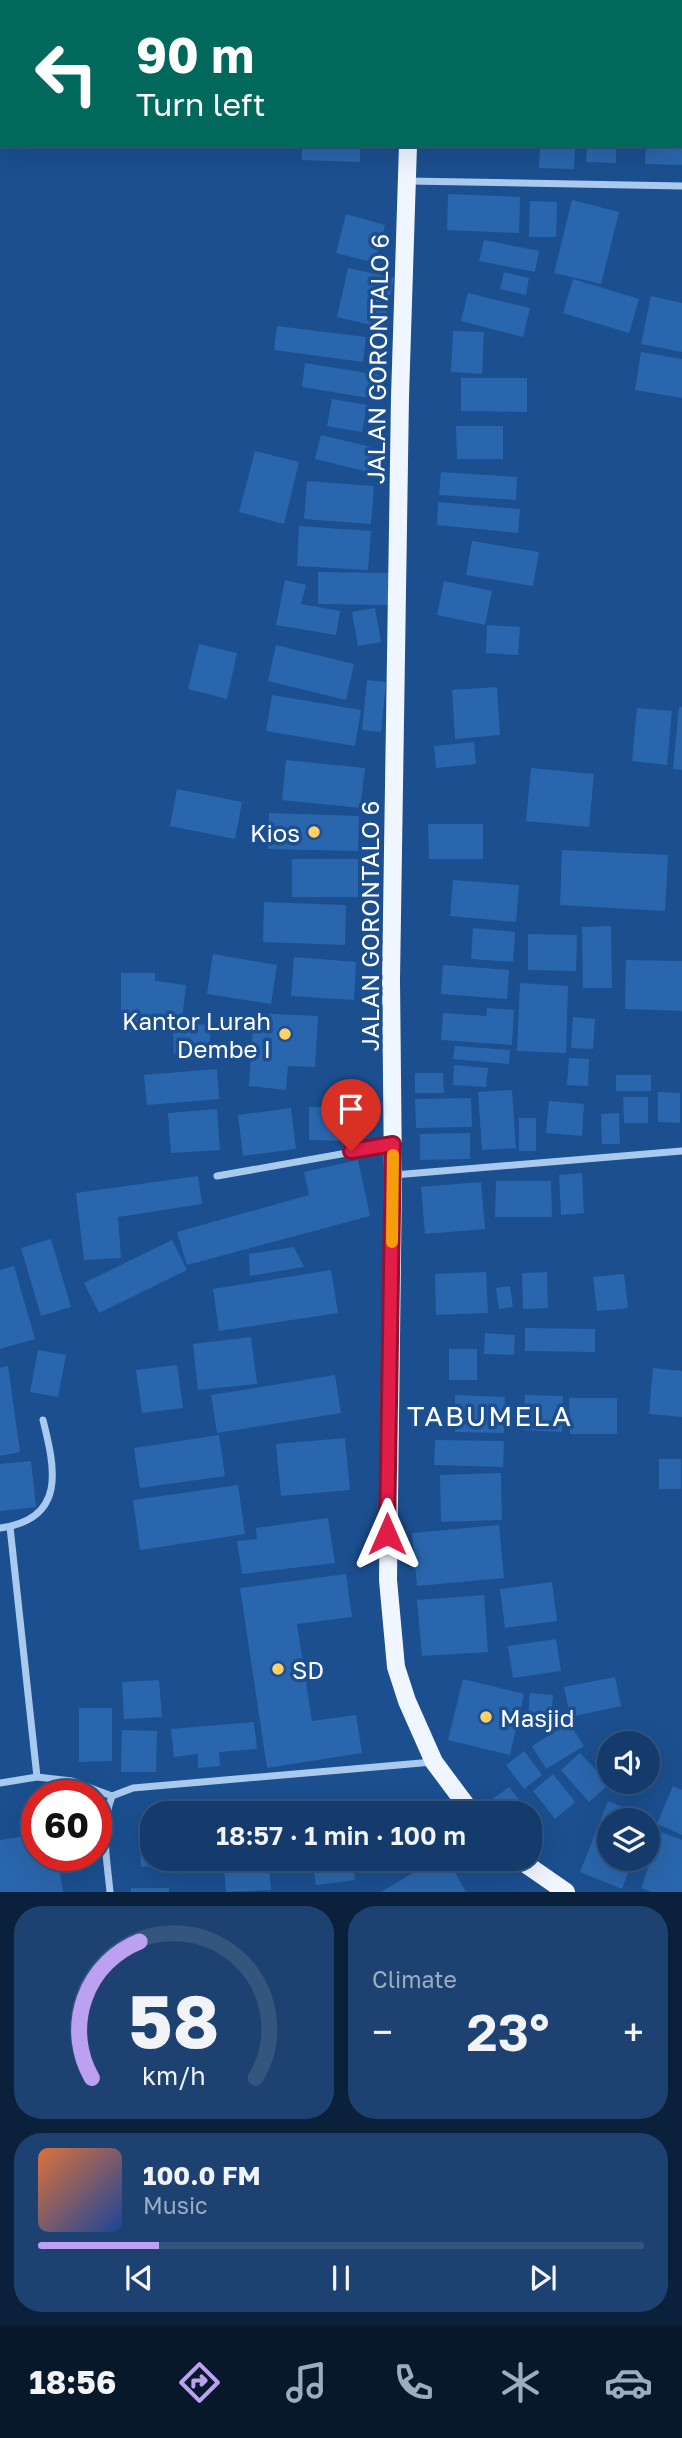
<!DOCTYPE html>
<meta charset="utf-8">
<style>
body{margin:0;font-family:"Golos Text",sans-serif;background:#1d4271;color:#f1f3f6;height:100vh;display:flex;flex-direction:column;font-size:26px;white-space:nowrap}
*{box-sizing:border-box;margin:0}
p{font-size:23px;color:#9dadc1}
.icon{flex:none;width:38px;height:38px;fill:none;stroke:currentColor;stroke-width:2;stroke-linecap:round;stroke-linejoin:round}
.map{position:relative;height:1892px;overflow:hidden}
.drawer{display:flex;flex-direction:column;gap:14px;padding:14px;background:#0b203b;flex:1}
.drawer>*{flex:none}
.top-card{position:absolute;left:0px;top:0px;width:682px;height:147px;box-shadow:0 7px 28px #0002,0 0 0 2px #33557e;background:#00695c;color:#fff;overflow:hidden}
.buttons{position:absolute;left:597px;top:1731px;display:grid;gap:14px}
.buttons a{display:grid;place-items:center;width:63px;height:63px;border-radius:50%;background:#143b6b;box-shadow:0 7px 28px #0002,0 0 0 2px #33557e;font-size:35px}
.speed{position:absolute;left:21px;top:1780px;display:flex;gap:14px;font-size:35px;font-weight:700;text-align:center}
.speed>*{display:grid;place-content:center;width:91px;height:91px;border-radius:50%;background:#143b6b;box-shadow:0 7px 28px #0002,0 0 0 2px #33557e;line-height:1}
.speed .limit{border:10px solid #d22;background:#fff;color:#111}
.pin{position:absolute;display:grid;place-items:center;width:60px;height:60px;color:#fff;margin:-72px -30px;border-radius:50% 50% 50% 0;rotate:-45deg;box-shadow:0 0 7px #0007}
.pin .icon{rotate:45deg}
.me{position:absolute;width:77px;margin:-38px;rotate:0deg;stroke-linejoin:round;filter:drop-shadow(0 0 5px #0008)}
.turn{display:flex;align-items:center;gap:24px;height:147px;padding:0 21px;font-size:32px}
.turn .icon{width:91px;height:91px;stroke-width:2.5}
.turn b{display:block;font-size:49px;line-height:60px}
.big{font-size:52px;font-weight:600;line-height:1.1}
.drawer .widget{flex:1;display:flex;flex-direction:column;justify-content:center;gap:10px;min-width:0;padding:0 24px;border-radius:28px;background:#1d4271}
.drawer .dial{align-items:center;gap:0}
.dial svg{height:182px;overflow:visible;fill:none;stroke:#33557e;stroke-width:7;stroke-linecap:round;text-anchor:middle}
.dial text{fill:#f1f3f6;stroke:none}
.song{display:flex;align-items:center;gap:21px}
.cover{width:84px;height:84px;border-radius:10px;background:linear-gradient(135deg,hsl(20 70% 55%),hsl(220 70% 35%))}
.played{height:7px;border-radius:4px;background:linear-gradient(90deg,#bca0f2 20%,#33557e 20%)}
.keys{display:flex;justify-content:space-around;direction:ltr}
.heat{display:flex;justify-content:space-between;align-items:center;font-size:38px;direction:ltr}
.drawer .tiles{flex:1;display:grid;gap:14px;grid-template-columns:1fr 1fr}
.widget:last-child{grid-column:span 2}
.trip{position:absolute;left:140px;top:1801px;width:402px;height:70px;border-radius:28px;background:#143b6b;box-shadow:0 7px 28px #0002,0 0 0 2px #33557e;font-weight:600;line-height:70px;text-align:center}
.tab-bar{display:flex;height:112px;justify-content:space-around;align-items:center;background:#08182b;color:#9dadc1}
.tab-bar .icon{width:49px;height:49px}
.tab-bar .on{color:#bca0f2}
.tab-bar b{font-size:32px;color:#f1f3f6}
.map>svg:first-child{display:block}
.building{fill:#2a66ad}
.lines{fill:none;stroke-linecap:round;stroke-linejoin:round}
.street{stroke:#a9c9ee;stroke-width:7}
.primary{stroke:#f0f6ff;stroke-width:18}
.route-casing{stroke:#92132f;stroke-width:18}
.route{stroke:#e11d48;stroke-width:12}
.slow{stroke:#f59e0b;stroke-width:12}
.poi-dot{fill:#ffd166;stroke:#1b4f8f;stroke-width:2.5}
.labels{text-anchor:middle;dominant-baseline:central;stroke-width:7;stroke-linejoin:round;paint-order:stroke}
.street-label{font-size:24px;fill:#fff;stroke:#1b4f8f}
.poi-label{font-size:24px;fill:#fff;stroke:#1b4f8f;text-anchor:end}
.quarter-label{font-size:28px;letter-spacing:2px;fill:#fff;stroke:#1b4f8f}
</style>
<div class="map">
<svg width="682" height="1892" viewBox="0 0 682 1892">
<rect width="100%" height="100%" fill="#1b4f8f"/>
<g class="building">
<path d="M302,145H360V162L302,160Z"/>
<path d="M540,145H575L574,169L539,168Z"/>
<path d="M587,145H616V163L586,162Z"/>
<path d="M646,145H682V165L645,164Z"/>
<path d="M448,194L520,197L519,233L447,230Z"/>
<path d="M572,200L619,212L601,284L554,273Z"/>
<path d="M530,201L557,202L556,237H529Z"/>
<path d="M346,214L385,225L375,263L336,253Z"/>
<path d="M484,240L539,251L535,272L479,261Z"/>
<path d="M348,268L394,278L383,328L337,317Z"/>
<path d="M504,272L529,278L526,295L500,289Z"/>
<path d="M573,279L639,299L629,333L563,313Z"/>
<path d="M468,293L530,308L523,337L461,321Z"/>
<path d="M651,296L682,303V352L641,344Z"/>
<path d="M277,326L366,337L363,362L274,350Z"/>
<path d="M453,331L484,332L482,374L451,372Z"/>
<path d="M641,352L682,359V398L635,390Z"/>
<path d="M305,363L379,375L375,399L302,387Z"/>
<path d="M461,378H527V412L461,411Z"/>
<path d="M332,399L367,405L362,432L327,426Z"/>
<path d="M456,426H503V459H457Z"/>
<path d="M321,435L375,448L369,472L315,459Z"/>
<path d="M255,451L299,462L284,524L239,512Z"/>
<path d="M441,472L517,477L516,500L439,495Z"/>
<path d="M307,481L374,486L371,524L304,519Z"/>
<path d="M438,502L520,509L518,533L437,525Z"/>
<path d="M299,526L371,531L368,570L297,566Z"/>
<path d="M472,541L539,552L533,586L466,575Z"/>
<path d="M318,572L389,573L388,605L318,604Z"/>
<path d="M285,580L306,585L301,604L340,611L336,635L276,625Z"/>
<path d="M444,581L492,591L485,625L437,615Z"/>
<path d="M375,608L381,642L358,646L352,612Z"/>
<path d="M487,625L520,627L518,655L486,653Z"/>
<path d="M199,644L237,653L227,699L188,689Z"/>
<path d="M276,645L354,664L346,700L268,681Z"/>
<path d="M367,680L386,682L381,732L362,730Z"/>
<path d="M497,687L500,735L455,739L452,690Z"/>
<path d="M272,695L361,710L355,746L266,731Z"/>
<path d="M679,707H682V770L673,769Z"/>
<path d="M637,708L672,711L667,765L632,761Z"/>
<path d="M474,742L476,764L436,768L434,746Z"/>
<path d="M286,760L365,768L360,808L282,800Z"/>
<path d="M531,768L594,774L589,827L526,821Z"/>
<path d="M177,789L242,802L235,839L170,826Z"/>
<path d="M269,813L359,816L358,851L268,849Z"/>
<path d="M428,824H483V859H429Z"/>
<path d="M562,850L668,855L665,911L560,905Z"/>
<rect x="292" y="859" width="66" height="38"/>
<path d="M453,880L519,885L516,922L450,916Z"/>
<path d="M264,902L346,905L345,945L263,942Z"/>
<path d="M611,926L612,988H583L582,927Z"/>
<path d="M473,928L515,932L513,962L471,959Z"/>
<path d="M528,934L577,935L576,971L528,970Z"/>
<path d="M213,954L277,965L271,1004L207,994Z"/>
<path d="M294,957L356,962L354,1000L291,996Z"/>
<path d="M626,960L682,961V1011L625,1009Z"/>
<path d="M443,965L509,970L507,999L441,994Z"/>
<path d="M121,973H155V981L186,985L182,1020L155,1017V1032H121Z"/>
<path d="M520,983L568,986L566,1053L517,1051Z"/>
<path d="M487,1008L514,1010L512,1045L441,1040L443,1013L486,1016Z"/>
<path d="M254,1013L318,1016L315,1067L288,1066L286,1090L249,1086Z"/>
<path d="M573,1017L595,1019L593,1049L571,1048Z"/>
<path d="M209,1024L211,1052L174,1054L173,1026Z"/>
<path d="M455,1046L510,1050L509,1064L453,1059Z"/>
<path d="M569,1058L589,1059L588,1086L567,1085Z"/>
<path d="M454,1065L488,1068L486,1087L453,1085Z"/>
<path d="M217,1069L219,1099L147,1105L144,1075Z"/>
<path d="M415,1073H443L444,1093H415Z"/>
<rect x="616" y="1075" width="35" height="16"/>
<path d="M512,1090L516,1148L482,1150L478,1092Z"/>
<path d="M658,1092L680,1093V1123L658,1122Z"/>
<path d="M623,1097H648V1123H624Z"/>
<path d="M471,1098L472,1127L416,1128L415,1099Z"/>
<path d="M549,1101L584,1104L582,1136L546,1133Z"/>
<path d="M309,1107H357V1141L309,1140Z"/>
<path d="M291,1108L296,1149L243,1156L238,1115Z"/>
<path d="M217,1109L220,1150L171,1153L168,1113Z"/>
<path d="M619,1113L620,1144H602L601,1114Z"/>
<rect x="519" y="1118" width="17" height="33"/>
<path d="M470,1133V1159L420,1160V1134Z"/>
<path d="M358,1160L370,1216L187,1265L177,1232L309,1195L304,1172Z"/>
<path d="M582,1173L584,1213L561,1215L559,1175Z"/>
<path d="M198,1176L202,1204L118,1217L121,1258L84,1260L76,1193Z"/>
<path d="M496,1181H551L552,1217H495Z"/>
<path d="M481,1182L485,1229L425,1234L421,1187Z"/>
<path d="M51,1239L71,1307L41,1316L21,1248Z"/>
<path d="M172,1240L187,1270L99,1313L84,1283Z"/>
<path d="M294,1247L304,1267L250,1276L249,1254Z"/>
<path d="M14,1266L35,1339L0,1349V1270Z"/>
<path d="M331,1270L338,1313L219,1331L213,1289Z"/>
<path d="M486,1272L488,1313L436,1315L435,1274Z"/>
<path d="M547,1272L548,1308L523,1309L522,1273Z"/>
<path d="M624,1274L628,1308L597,1311L593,1277Z"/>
<path d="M510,1286L513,1307L499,1309L496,1288Z"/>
<path d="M525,1328L595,1329V1352L525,1351Z"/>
<path d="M485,1333L515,1335L514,1355L484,1354Z"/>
<path d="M251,1337L257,1384L198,1390L193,1344Z"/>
<rect x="449" y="1349" width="28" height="31"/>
<path d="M38,1350L66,1355L58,1397L30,1392Z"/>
<path d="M177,1365L183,1408L142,1413L136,1370Z"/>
<path d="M8,1366L20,1452L0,1456V1368Z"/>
<path d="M653,1368L682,1371V1417L649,1414Z"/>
<path d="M335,1375L341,1413L217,1433L211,1395Z"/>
<path d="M455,1395L505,1397L504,1433L455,1432Z"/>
<path d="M525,1395L563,1396L562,1432L523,1430Z"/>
<path d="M569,1398H617V1434H570Z"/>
<path d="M219,1435L225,1476L140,1488L134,1448Z"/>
<path d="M345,1438L350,1490L281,1496L276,1444Z"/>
<path d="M435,1440L504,1441L503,1467L434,1465Z"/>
<rect x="659" y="1459" width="22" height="30"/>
<path d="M31,1461L36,1507L0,1511V1464Z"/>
<path d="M501,1473L502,1520L441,1522L440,1475Z"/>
<path d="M238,1485L245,1534L140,1550L133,1500Z"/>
<path d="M328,1518L335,1563L242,1574L237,1541L257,1539L256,1528Z"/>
<path d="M499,1525L504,1578L417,1586L412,1533Z"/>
<path d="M346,1574L352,1617L297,1624L312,1721L356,1715L362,1753L267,1768L240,1588Z"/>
<path d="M552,1582L557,1621L505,1628L500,1589Z"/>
<path d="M484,1595L488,1652L422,1656L417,1600Z"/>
<path d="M556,1639L561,1671L513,1678L508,1646Z"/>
<path d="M615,1677L621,1706L570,1717L564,1687Z"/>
<path d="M463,1679L524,1694L510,1755L448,1740Z"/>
<path d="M159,1680L162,1717L124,1719L122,1682Z"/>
<path d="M530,1693L553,1695L550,1731L527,1729Z"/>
<path d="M79,1708H112V1761L79,1762Z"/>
<path d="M254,1722L257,1749L219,1752L220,1766L198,1768V1754L174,1757L171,1729Z"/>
<path d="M569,1723L584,1746L546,1769L532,1746Z"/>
<path d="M122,1730L157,1731L156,1772H121Z"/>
<path d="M524,1751L542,1775L524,1789L506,1765Z"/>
<path d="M580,1753L609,1784L589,1802L561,1770Z"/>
<path d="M553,1774L575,1802L555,1819L533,1791Z"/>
<path d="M673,1786L682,1790V1835L657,1824Z"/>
<path d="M509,1787L521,1802L507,1813H494L487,1803Z"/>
<path d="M451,1801L458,1813H432Z"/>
<path d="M608,1801L654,1820H609V1858H634L622,1889L580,1872Z"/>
<path d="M347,1809L348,1813H323V1811Z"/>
<path d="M152,1827V1858H170L171,1865L141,1867L139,1828Z"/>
<path d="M661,1832L682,1840V1892H652L641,1888Z"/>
<path d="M37,1834V1855H57L63,1892H0V1840Z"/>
<path d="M190,1858H213L214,1864L190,1865Z"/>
<path d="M223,1858H268L271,1890L226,1892Z"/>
<path d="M312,1858H353L355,1880L316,1885Z"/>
<path d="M397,1858H419L406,1869Z"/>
<path d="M438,1858H447L466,1892H381Z"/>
<path d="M452,1858H479L460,1871Z"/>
<rect x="131" y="1888" width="38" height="4"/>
</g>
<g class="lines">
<g class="street">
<path d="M408,181L682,186"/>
<path d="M394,1175L682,1151"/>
<path d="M217,1176L392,1145"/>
<path d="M10,1527L37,1777L72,1781L112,1796L133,1788L433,1762"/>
<path d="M0,1528C67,1519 55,1468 43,1420"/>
<path d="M0,1783L37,1777"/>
<path d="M110,1892C107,1859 100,1828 112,1796"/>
</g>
<g class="primary">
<path d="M413,2V0"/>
<path d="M408,145L400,397L391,980L393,1176L388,1580L396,1667L407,1701L434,1762L472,1813"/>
<path d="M517,1858L566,1892"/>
</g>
</g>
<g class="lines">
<g class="route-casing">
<path id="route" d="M351,1151L393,1144L387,1534"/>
</g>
<use href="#route" class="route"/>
<path class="slow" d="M392,1242L393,1155"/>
</g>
<g class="poi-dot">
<circle cx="314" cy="832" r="7"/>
<circle cx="285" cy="1034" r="7"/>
<circle cx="278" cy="1669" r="7"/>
<circle cx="486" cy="1717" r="7"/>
</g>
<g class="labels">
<g class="street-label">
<text transform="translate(377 359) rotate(-89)">JALAN GORONTALO 6</text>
<text transform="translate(369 926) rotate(-90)">JALAN GORONTALO 6</text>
</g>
<g class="poi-label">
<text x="300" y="832">Kios</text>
<text x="271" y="1020">Kantor Lurah<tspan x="271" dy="28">Dembe I</tspan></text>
<text x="292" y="1669" text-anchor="start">SD</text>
<text x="500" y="1717" text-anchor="start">Masjid</text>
</g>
<g class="quarter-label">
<text x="490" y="1415">TABUMELA</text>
</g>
</g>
</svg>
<div class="buttons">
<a><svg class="icon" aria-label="sound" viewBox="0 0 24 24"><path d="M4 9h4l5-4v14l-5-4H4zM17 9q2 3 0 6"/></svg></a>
<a><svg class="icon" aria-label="layers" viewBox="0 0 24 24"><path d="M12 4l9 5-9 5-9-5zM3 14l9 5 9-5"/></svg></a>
</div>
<div class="speed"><div class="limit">60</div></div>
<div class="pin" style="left:351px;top:1151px;background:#d93025"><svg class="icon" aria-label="arrive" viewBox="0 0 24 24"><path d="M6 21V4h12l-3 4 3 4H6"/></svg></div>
<svg class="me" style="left:387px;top:1534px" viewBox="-20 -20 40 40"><path d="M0-17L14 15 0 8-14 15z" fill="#e11d48" stroke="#fff" stroke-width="4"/></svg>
<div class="trip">18:57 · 1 min · 100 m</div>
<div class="top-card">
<div class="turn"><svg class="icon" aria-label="left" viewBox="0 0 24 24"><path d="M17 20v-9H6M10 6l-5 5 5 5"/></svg><div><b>90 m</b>Turn left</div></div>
</div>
</div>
<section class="drawer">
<div class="tiles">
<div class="widget dial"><svg viewBox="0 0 100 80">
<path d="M14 69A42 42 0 1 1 86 69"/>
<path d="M14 69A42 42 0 0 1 35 9" stroke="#bca0f2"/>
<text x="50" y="56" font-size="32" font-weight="700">58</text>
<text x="50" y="72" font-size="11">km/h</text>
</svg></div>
<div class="widget"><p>Climate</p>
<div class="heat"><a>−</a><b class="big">23°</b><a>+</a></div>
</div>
<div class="widget">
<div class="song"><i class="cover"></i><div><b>100.0 FM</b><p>Music</p></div></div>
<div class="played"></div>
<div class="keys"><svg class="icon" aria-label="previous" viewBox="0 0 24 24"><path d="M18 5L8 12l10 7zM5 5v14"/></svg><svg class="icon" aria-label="pause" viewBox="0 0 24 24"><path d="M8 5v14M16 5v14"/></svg><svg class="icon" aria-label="next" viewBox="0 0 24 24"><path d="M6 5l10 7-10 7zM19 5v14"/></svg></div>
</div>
</div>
</section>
<nav class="tab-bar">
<b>18:56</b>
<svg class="icon on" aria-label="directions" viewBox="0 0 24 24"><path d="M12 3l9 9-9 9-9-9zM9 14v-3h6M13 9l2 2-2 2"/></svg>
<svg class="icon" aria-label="music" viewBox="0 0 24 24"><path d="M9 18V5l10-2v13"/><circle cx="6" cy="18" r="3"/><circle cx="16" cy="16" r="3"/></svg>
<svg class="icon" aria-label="phone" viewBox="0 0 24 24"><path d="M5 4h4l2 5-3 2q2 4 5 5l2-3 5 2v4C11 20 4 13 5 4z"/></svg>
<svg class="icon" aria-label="climate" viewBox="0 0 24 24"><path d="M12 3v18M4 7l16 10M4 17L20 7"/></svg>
<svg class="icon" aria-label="car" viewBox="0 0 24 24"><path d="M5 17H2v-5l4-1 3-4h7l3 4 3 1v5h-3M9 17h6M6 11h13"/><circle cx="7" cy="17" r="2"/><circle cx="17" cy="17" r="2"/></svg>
</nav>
